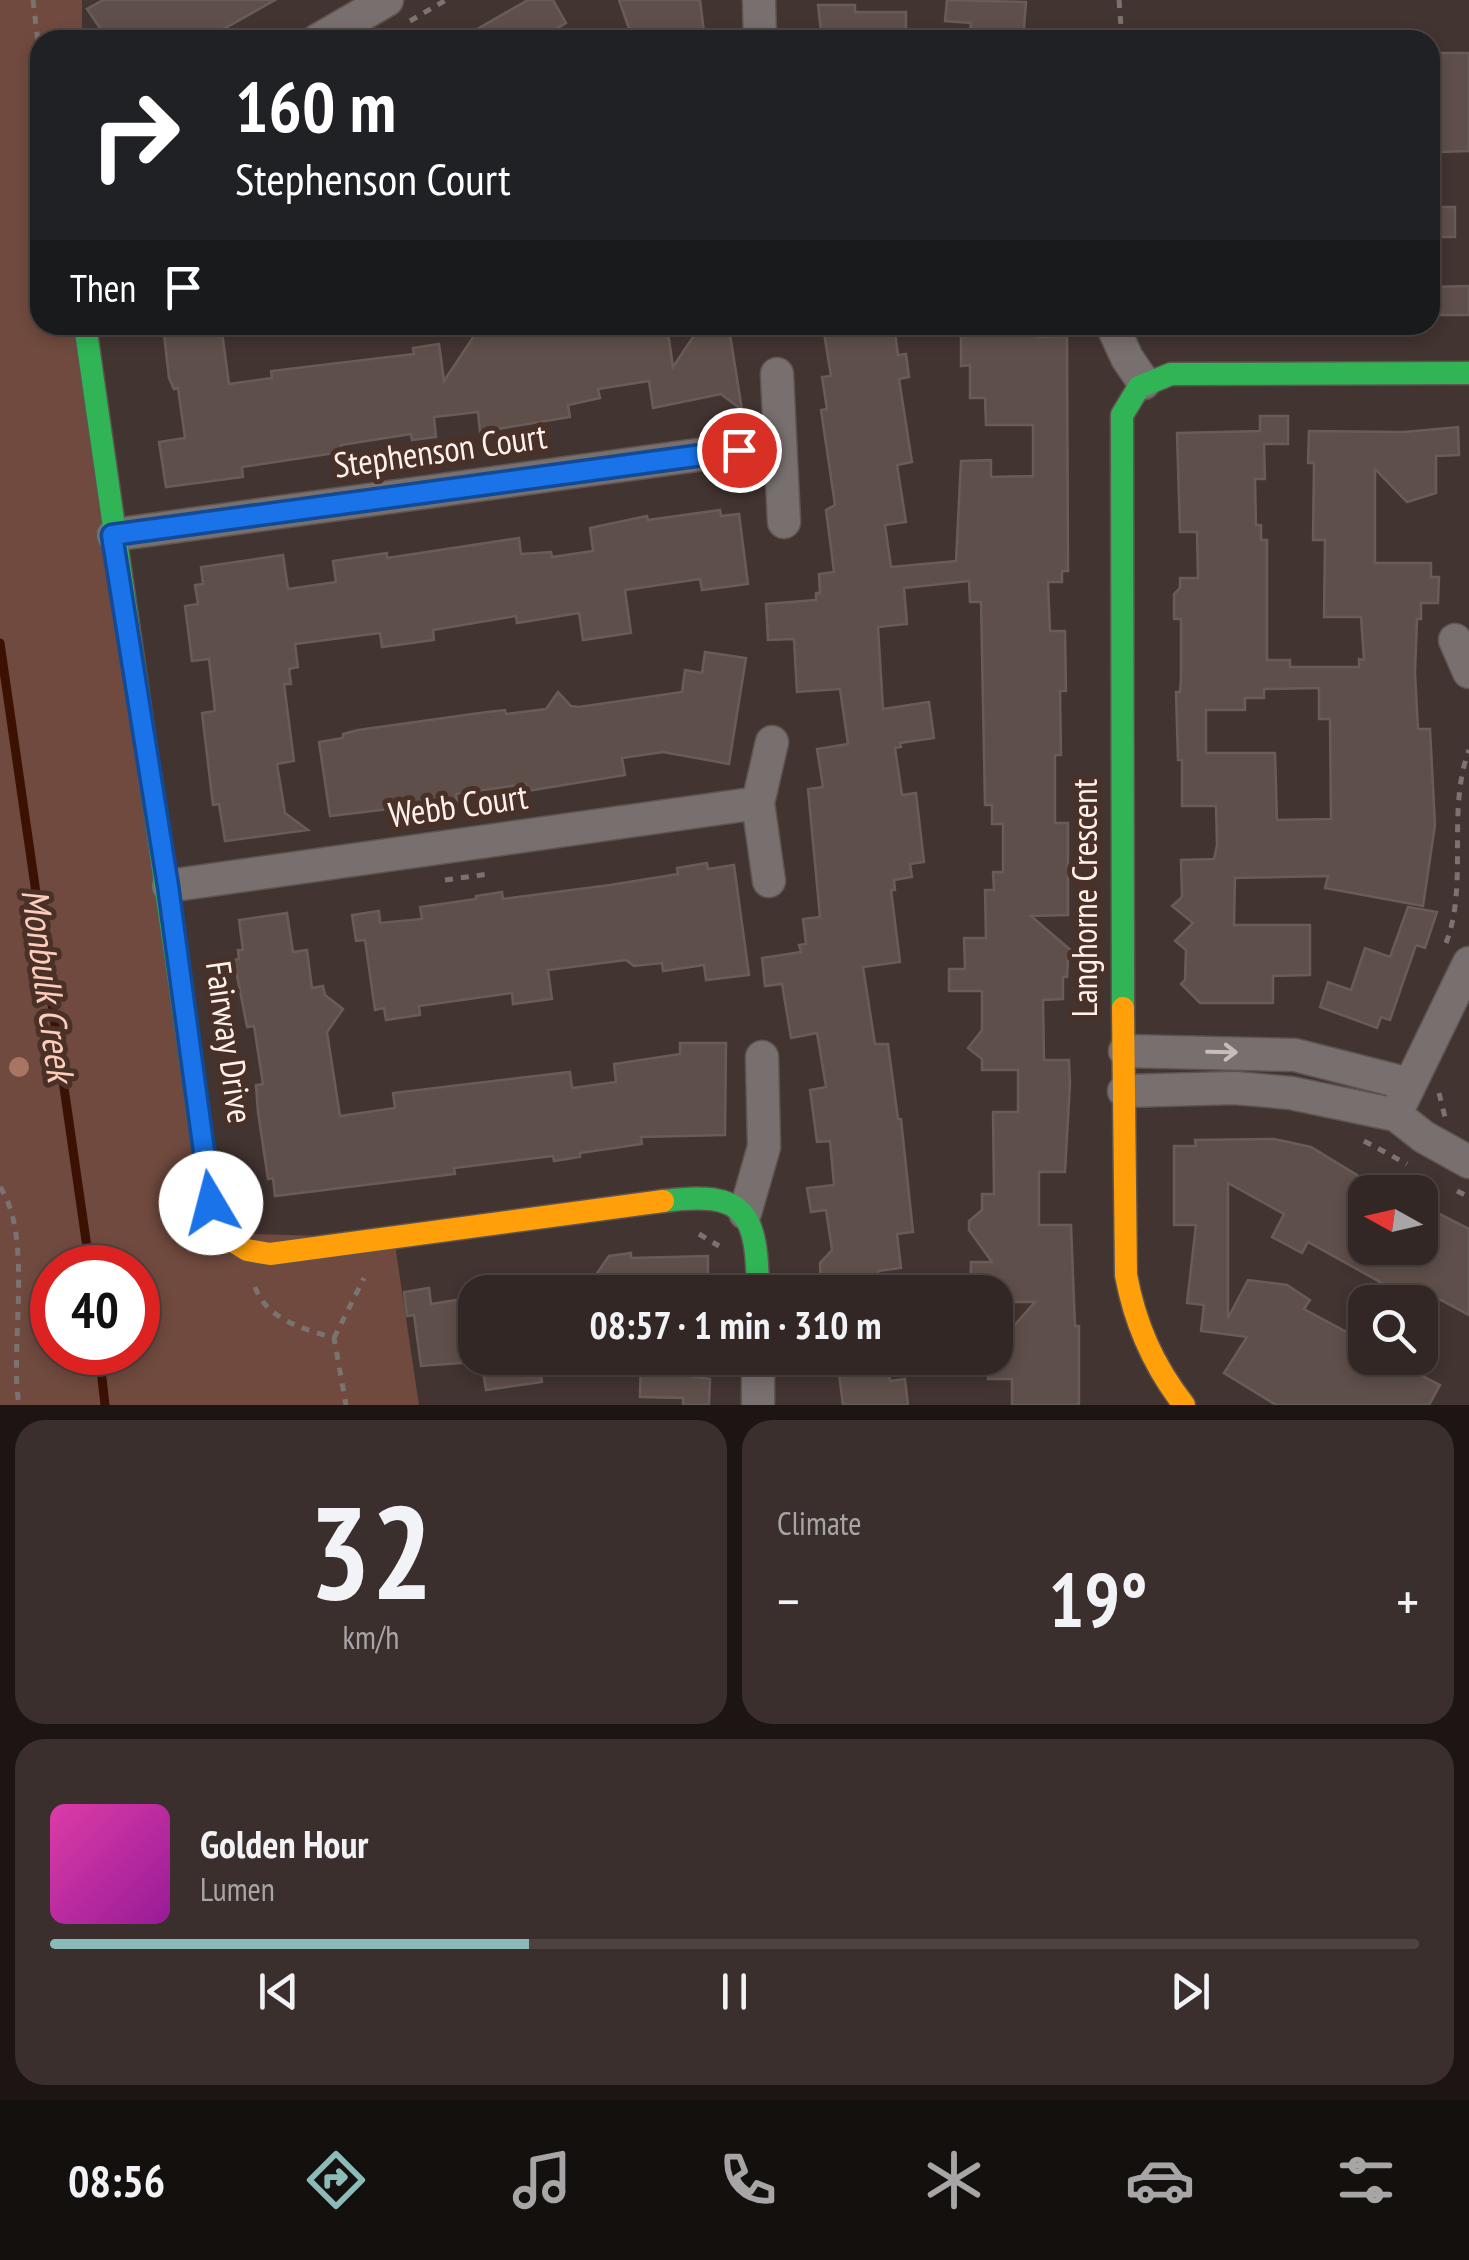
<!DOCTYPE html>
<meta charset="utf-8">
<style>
body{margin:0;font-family:"PT Sans Narrow",sans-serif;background:#3a2f2c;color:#f1f3f6;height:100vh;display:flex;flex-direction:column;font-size:38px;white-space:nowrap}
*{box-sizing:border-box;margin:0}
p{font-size:32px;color:#a8a5a6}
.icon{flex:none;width:55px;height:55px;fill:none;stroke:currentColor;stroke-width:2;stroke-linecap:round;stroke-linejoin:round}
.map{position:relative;height:1405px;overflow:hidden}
.details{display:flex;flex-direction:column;gap:15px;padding:15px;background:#1c1514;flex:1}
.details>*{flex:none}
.top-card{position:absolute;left:30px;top:30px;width:1410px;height:305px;border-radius:30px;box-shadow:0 5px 15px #0003,0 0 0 2px #4d4441;background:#202124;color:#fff;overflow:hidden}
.needle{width:65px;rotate:278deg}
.fabs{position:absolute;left:1348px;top:1175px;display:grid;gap:20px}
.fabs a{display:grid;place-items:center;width:90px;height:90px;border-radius:20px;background:#322724;box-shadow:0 5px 15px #0003,0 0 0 2px #4d4441;font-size:50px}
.speed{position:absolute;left:30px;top:1245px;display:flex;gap:20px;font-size:50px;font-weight:700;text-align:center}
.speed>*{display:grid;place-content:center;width:130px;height:130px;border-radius:50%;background:#322724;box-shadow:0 5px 15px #0003,0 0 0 2px #4d4441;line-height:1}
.speed .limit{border:15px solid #d22;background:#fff;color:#111}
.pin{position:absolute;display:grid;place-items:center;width:85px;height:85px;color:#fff;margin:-42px;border:5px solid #fff;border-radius:50%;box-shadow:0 2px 10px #0007}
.me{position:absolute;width:110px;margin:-55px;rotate:352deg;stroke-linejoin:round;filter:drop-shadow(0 0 8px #0008)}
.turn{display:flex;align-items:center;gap:35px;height:210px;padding:0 40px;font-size:45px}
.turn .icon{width:130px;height:130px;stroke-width:2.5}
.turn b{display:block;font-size:70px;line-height:85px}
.then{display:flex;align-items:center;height:95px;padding:0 40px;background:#0003;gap:20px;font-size:38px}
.big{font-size:75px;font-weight:700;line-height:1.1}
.details .widget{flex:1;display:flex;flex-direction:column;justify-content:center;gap:15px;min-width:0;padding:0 35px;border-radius:30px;background:#3a2f2c}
.details .dial{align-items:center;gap:0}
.dial b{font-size:130px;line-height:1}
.song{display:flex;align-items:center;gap:30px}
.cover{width:120px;height:120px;border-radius:15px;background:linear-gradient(135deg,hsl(320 70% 55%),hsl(300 70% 35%))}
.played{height:10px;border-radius:5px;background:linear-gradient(90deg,#8bbbb9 35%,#4d4441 35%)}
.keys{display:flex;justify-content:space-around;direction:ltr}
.heat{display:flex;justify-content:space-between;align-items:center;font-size:55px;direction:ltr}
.details .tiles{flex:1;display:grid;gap:15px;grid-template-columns:1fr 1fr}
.widget:last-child{grid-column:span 2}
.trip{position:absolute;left:458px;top:1275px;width:555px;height:100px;border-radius:30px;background:#322724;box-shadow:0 5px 15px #0003,0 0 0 2px #4d4441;font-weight:700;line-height:100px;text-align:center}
.tabs{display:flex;height:160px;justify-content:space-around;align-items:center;background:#14100e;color:#a8a5a6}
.tabs .icon{width:70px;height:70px}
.tabs .on{color:#8bbbb9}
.tabs b{font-size:45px;color:#f1f3f6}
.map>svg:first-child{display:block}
.green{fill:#704a3e;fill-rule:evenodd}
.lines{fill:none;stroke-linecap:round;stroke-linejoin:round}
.stream{stroke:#3b1104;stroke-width:9}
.building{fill:#5f4f4a;stroke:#685c59;stroke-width:2.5;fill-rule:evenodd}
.street-casing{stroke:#5f5350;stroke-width:35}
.fast-casing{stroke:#5f5350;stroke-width:25}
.slow-casing{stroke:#5f5350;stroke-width:25}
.path{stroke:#7a7371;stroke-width:5;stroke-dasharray:8 8;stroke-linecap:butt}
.street{stroke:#78706e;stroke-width:32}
.fast{stroke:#30b455;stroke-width:22}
.slow{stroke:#ff9f0a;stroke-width:22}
.tree{fill:#a87564}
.oneway{stroke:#c9bdba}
.route-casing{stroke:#114b97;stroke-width:25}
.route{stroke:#1a73e8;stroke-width:18}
.labels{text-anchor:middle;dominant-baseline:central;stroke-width:10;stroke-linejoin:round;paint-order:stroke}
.street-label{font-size:35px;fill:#fff1ec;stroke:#4a3128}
.water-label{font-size:38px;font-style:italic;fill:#feccba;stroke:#4a3128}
</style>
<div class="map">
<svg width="1469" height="1405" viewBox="0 0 1469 1405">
<rect width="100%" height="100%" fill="#423430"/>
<path class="green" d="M0,0H82V40H40V325H85L222,1233L394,1238L419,1405H0ZM52,1268H138V1352H52Z"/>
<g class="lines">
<g class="stream">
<path d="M0,643L90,1268"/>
<path d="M99,1352L105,1405"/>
</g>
</g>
<g class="building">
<path d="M103,0H275L204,40H108L87,9Z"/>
<path d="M528,0H553L566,23L550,33L554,40H458Z"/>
<path d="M619,0H700L705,40H633Z"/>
<path d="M947,0L1026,2L1023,40H969L971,23L945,21Z"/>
<path d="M818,5H855V12H906V40H822Z"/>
<path d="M1430,53H1469V151L1439,152V131H1430Z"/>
<rect x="1430" y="207" width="25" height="30"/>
<path d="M1469,286V315H1437V311H1430V287Z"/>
<path d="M163,325H221L229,384L272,378L271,371L414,354L413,348L439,344L444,381L476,333L529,325L530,331L559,326L570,335L614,325H667L673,367L701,325H712L718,330L729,328L742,410L721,394L653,408L649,381L598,389L600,398L568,405L570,417L480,432L478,412L434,417L436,437L412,440L411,434L341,445L342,452L242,467L243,477L166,487L159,442L185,438L178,388L174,389L169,378Z"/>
<path d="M878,325H894L898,355L906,354L909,377L899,379L912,462L897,465L906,522L885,525L891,567L956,561L961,461L991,460V477L1033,476V425H986L985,398H970V365L961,366V325H1038V337L1067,336L1068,571H1062V582H1048L1050,631H1065L1066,691H1060L1061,755H1055V823H1068V915L1031,916L1074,953L1068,958L1067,977H1063V999L1043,1000L1044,1060H1069L1070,1083L1065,1172H1039V1225H1071L1075,1326H1079V1405H1012V1379H988V1358H995V1347L1035,1302H995V1292H970L971,1262H992L969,1230V1221L982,1210V1194H994L993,1112H1018V1070H982V1059L968,1048L982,1030V991H949V969H965L964,938H986L985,890H994L993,872H1003V824H992V805H985L981,602H970L969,581L904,588L907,624L878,627L883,709L929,702L934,738L900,743L901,747L895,748L902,795L916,793L924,862L910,864L912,877L894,880L895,890H891L900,962L863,967L875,1044H888L898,1119H901L913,1232L897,1234L901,1268L878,1271L880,1292H821L820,1263L832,1250L826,1210L811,1212L807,1188L834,1185L830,1141L817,1142L810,1090L826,1087L817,1033L791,1038L782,984L765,986L762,958L801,952L799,945L806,944L803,919L820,917L808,789L823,787L817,749L848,744L840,689L797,692L794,639L768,640L766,604L816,600V593H820L819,574L834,572L826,510L835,505L821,410L827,409L822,377L831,376L824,333Z"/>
<path d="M1260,416H1288V444H1264L1265,479H1255L1256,525H1261V540H1267V660H1290V667H1359V659L1364,660L1361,617H1324L1325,540H1313L1314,463H1308L1309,431L1404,432L1458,427L1459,455L1436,456V493L1407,502L1375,469V563H1431V577H1439L1438,603H1421V619H1417L1415,673L1418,729H1430L1435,825L1423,906L1325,888L1328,876L1235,878L1234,925H1310V975L1273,976V1003H1200L1181,984L1185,980L1186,950L1175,941L1193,923L1172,906L1182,897L1181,860L1214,859L1217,845L1216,806H1182V760H1178L1176,692H1180L1181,678V619H1174V594L1180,588V578H1198L1197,532H1180L1177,433L1260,431ZM1319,688V719H1330L1331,819L1277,820L1275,753H1206V710H1245V698H1264V689Z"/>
<path d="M720,510L721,516L739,514L748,584L702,590L700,579L625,590L631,633L583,640L579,613L517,623L516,616L433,630L434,640L382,647L380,633L295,644L298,667L289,669L291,684H284L294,761L277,764L285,813L308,830L225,841L219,804L213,805L202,713L215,711L209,659L192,661L185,606L198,604L195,585L203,584L201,567L283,555L288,589L336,582L333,561L387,553V558L519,538L521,554L551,552L552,557L593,551L590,528L647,516L648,520Z"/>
<path d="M705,652L746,658L729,764L663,752L622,758L625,775L527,791L526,784L456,794L457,801L330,816L319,742L343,738V734L358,730L487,712L505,710L506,714L546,709L558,692L571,706L579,707L682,692L685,670L702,673Z"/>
<path d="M707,863L708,869L734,865L749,975L706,980L704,965L663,971L662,963L634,966L626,960L548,970L552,999L513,1004L512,993L419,1006L420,1015L386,1020L384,1008L375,1010L365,940L356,941L352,915L379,911L380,923L422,919L420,907L476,899V896L502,892L503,899L610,885L678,874L677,868Z"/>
<path d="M1408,907L1437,912L1425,948L1416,945L1390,1020L1381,1017L1377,1028L1320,1007L1328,982L1351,990L1365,948L1390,957Z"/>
<path d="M287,913L293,952L307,950L312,988L323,986L325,995L343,1009L327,1032L340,1116L395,1108L393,1093L460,1085L570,1072L572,1088L616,1082L614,1064L680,1054V1043H726L725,1135L641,1137L642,1144L580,1153V1157L554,1161L553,1156L454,1168L455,1174L275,1196L273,1178L268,1179L258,1112L256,1085L263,1084L254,1026L247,1027L234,960L239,959L238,950H243L239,920Z"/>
<path d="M1274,1139L1311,1147L1365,1180V1248H1420V1204L1469,1229V1315L1424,1291L1416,1302L1308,1242L1302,1253L1272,1237L1284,1214L1228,1183V1318L1248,1280L1287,1285L1310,1300L1304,1309L1365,1342V1358H1417L1411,1370L1440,1385L1429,1405H1276L1224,1373L1247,1337L1201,1331L1204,1305L1187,1303L1196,1225H1174V1146H1196L1195,1140Z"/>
<path d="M631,1253V1258L708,1256V1292H584L609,1256Z"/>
<path d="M429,1288L431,1304L475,1297V1362L421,1366L414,1315L407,1316L404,1292Z"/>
<path d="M481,1358H538L542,1382L486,1390Z"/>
<path d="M641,1358H682V1375L710,1379L709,1405H683V1398L640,1397Z"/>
<path d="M837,1358H887L890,1381L905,1379L908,1405H843Z"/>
</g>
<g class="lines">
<g class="street-casing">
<g id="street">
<path d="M759,0L760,40"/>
<path d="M318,40L387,0"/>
<path d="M1112,325L1127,358L1144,383"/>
<path d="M777,374L784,522"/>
<path d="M113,535L778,444"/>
<path d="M1455,640L1469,672"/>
<path d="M769,881L758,803L772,742"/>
<path d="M168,886L758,803"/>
<path d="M1125,1051L1295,1055L1409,1084"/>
<path d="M1124,1091L1235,1088L1291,1093L1396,1115L1424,1137L1469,1162"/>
<path d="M1402,1101L1469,963"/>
<path d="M745,1213L764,1147L762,1057"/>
<path d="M758,1358V1405"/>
</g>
</g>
<g class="fast-casing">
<g id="fast">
<path d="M85,325L211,1203L226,1237"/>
<path d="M1123,1008L1122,415L1139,387L1171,374L1469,373"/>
<path d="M663,1201C747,1190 757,1213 758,1292"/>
</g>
</g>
<g class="slow-casing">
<g id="slow">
<path d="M1123,1008L1126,1275C1135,1324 1153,1365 1184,1405"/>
<path d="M226,1237L247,1250L270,1254L663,1201"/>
</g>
</g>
<g class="path">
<path d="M33,0L40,60"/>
<path d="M1119,0L1122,40"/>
<path d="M410,21L446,0"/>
<path d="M445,880L489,874"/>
<path d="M1446,943C1469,884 1446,811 1469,750"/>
<path d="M1439,1093L1445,1117"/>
<path d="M1364,1141L1407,1164"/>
<path d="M0,1187C34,1237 9,1347 19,1405"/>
<path d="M1457,1191L1469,1197"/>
<path d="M699,1234L719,1246"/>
<path d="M255,1287C267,1320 304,1329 334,1338L346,1405"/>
<path d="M334,1338L364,1278"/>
</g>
<use href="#street" class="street"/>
<use href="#fast" class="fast"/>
<use href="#slow" class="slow"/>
</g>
<circle class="tree" cx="19" cy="1067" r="10"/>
<defs><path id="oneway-shaft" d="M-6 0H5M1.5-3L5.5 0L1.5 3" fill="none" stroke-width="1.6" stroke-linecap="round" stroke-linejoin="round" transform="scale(2.5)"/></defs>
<use class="oneway" href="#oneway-shaft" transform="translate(1222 1052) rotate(1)"/>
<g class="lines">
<g class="route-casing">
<path id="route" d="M211,1203L168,886L112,535L739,450"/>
</g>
<use href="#route" class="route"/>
</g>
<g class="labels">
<g class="street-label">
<text transform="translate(440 450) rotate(-8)">Stephenson Court</text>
<text transform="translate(458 805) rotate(-8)">Webb Court</text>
<text transform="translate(1084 898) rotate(-90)">Langhorne Crescent</text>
<text transform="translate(230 1042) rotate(82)">Fairway Drive</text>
</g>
<g class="water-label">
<text transform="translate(49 985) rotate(82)">Monbulk Creek</text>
</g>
</g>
</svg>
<div class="fabs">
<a><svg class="needle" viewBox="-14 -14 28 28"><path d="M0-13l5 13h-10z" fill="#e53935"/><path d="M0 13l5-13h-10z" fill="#a8a5a6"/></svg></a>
<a><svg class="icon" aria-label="search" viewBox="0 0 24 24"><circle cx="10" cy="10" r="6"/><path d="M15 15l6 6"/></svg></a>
</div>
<div class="speed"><div class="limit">40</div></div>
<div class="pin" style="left:739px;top:450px;background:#d93025"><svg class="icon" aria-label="arrive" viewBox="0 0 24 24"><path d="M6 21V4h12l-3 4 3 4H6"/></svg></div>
<svg class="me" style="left:211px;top:1203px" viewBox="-20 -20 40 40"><circle r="19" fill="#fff"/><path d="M0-13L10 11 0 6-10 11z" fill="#1a73e8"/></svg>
<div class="trip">08:57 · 1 min · 310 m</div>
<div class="top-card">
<div class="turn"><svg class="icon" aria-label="right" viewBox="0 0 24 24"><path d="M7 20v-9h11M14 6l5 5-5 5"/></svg><div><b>160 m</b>Stephenson Court</div></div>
<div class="then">Then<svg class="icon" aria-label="arrive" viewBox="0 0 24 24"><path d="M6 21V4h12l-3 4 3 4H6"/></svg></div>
</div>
</div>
<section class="details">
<div class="tiles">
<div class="widget dial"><b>32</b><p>km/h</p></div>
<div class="widget"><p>Climate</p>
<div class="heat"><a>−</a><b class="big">19°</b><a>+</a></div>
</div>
<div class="widget">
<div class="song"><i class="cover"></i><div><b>Golden Hour</b><p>Lumen</p></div></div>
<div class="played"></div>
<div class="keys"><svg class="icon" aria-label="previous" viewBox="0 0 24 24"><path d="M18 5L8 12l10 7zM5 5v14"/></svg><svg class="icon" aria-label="pause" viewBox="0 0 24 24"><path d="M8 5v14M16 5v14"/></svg><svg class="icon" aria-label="next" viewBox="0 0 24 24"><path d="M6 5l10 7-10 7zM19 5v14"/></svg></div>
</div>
</div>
</section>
<nav class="tabs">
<b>08:56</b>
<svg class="icon on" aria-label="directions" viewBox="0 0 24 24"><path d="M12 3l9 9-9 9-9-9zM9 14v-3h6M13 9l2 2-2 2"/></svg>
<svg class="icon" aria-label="music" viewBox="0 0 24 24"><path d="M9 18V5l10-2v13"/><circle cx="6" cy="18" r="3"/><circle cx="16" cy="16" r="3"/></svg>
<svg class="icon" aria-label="phone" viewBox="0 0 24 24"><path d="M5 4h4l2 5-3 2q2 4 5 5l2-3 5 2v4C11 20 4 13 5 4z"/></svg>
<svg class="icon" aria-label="climate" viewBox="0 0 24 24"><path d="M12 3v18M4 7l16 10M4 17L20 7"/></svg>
<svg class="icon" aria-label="car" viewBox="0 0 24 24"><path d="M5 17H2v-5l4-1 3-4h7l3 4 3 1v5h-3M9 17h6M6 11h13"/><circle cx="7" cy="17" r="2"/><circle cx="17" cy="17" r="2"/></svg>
<svg class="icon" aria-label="filters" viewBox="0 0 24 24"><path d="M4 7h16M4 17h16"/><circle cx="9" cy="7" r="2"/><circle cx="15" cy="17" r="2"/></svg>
</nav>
